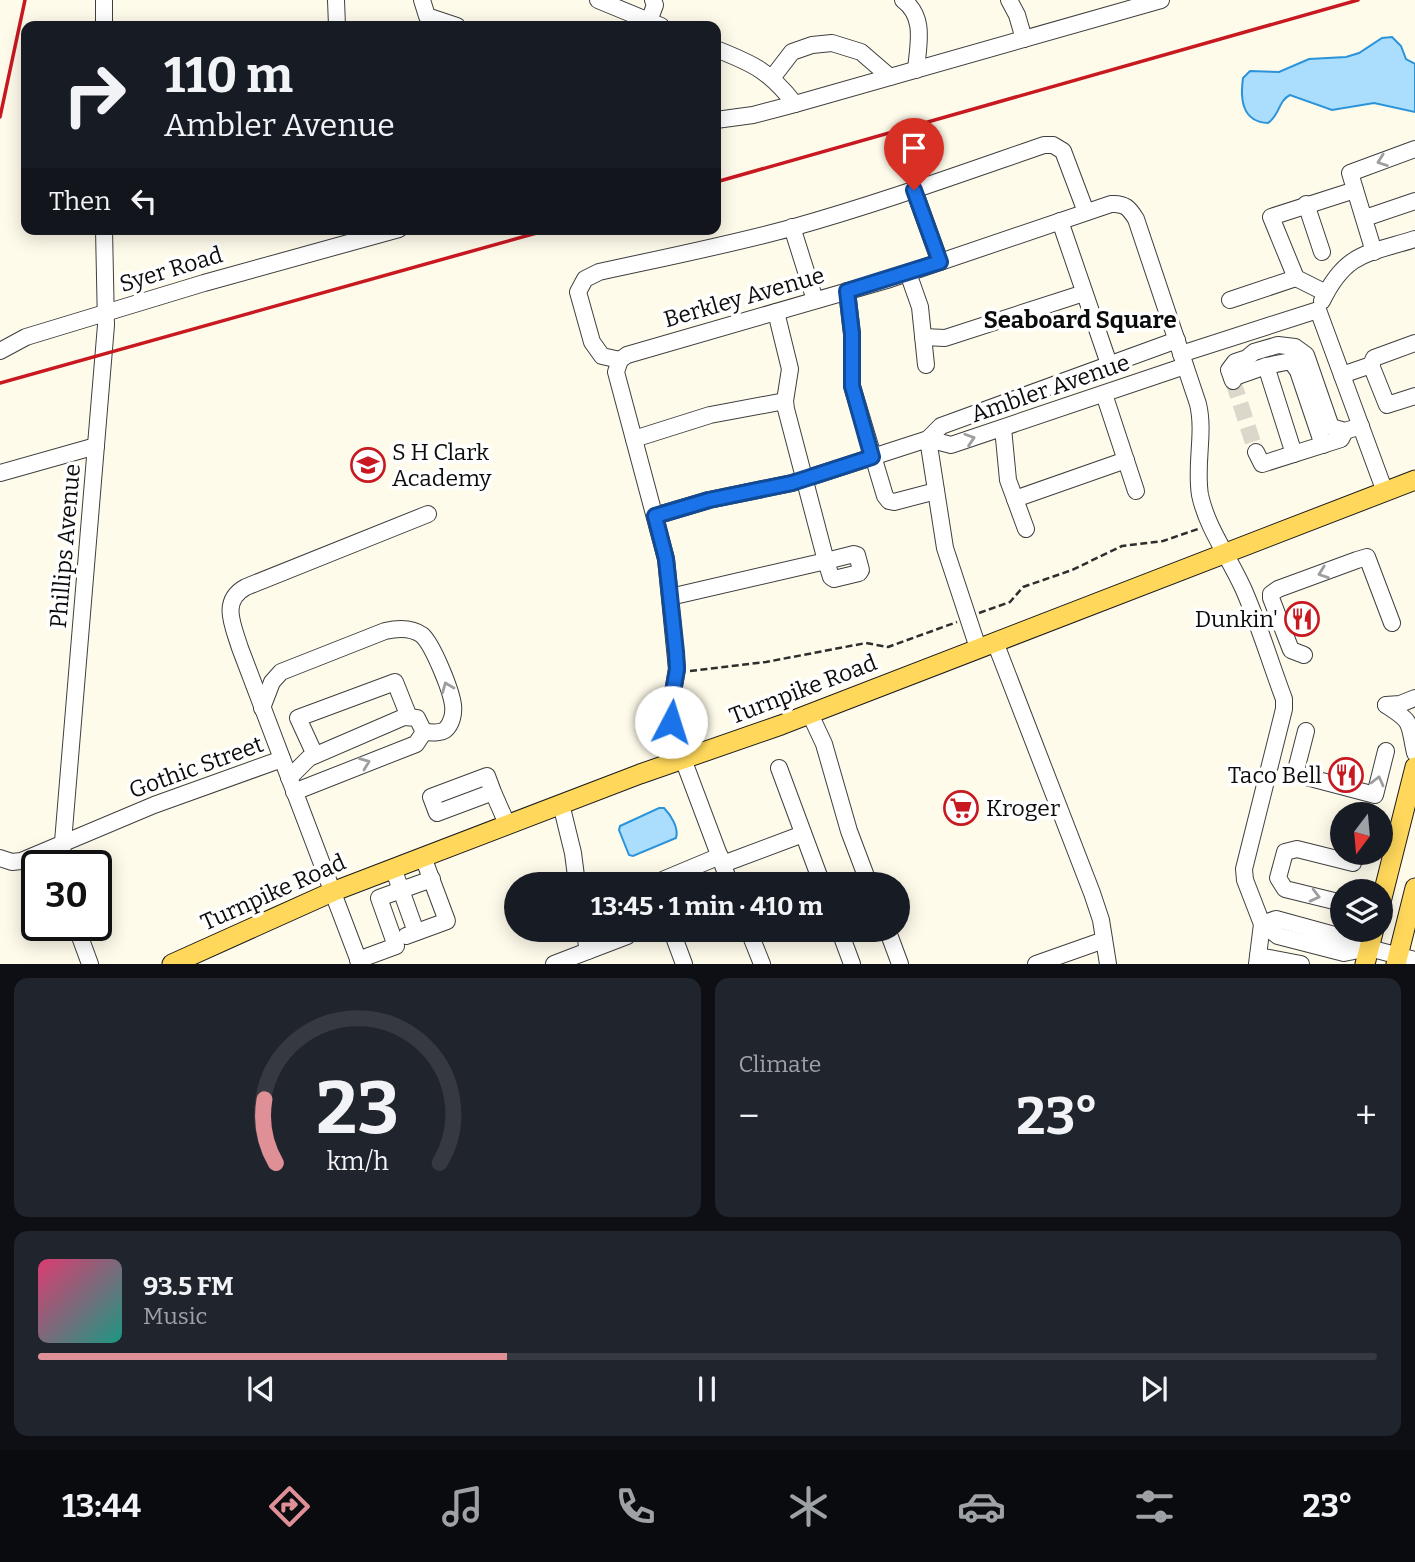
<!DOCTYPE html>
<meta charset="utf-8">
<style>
body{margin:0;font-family:Bitter,serif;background:#20242c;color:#f1f3f6;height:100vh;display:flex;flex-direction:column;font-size:26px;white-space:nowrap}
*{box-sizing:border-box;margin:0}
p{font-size:23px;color:#9ea1a6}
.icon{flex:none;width:38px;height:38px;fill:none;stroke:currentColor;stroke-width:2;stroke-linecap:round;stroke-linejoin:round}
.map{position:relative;height:964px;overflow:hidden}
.sheet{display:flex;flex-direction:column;gap:14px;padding:14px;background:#0d0f14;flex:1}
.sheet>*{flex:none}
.hud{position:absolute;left:21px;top:21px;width:700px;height:214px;border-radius:14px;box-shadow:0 4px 18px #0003;background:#171b24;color:#f1f3f6;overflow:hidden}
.needle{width:46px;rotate:196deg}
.tools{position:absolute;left:1330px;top:802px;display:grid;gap:14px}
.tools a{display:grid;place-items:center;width:63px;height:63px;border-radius:50%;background:#171b24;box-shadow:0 4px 18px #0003;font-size:35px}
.speed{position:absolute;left:21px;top:850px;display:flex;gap:14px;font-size:35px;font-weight:700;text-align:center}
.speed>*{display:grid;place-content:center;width:91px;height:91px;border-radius:50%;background:#171b24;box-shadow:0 4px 18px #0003;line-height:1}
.speed .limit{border:4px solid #111;border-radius:10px;background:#fff;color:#111}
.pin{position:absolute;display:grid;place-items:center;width:60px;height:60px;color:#fff;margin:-72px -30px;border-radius:50% 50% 50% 0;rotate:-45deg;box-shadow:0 0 7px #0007}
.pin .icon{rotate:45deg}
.me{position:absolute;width:77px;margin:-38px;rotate:5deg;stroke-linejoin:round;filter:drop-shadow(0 0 5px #0008)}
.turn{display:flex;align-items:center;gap:24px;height:147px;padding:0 28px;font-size:32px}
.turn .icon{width:91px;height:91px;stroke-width:2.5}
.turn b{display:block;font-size:49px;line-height:60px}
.then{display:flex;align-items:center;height:66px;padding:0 28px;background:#0003;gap:14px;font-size:26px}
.big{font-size:52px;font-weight:700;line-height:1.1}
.sheet .widget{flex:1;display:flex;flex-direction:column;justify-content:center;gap:10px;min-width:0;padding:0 24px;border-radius:14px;background:#20242c}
.sheet .dial{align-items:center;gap:0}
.dial svg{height:182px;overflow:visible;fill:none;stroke:#363941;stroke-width:7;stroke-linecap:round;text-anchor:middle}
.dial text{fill:#f1f3f6;stroke:none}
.song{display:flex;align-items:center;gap:21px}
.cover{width:84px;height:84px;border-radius:10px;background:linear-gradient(135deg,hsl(340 70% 55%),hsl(170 70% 35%))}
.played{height:7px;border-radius:4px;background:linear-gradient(90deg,#df9096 35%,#363941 35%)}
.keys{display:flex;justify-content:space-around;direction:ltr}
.heat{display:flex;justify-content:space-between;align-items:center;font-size:38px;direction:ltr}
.sheet .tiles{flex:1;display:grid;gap:14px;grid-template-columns:1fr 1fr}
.widget:last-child{grid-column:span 2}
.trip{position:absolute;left:504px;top:872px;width:406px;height:70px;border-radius:35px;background:#171b24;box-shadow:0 4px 18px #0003;font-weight:700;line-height:70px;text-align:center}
.tab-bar{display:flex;height:112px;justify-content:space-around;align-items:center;background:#090b0e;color:#9ea1a6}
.tab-bar .icon{width:49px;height:49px}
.tab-bar .active{color:#df9096}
.tab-bar b{font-size:32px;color:#f1f3f6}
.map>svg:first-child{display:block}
.water{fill:#abddfc;stroke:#2b93d9;stroke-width:2}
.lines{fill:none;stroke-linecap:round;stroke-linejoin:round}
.minor-tunnel{stroke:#dbd7ca;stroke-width:16;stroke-dasharray:16 8;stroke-linecap:butt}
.minor-casing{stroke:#3f3f3f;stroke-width:18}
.major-casing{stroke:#1d1d1d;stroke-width:21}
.path{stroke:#2e2e2e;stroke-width:2.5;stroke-dasharray:7 3.5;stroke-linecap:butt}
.minor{stroke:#fff;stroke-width:16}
.major{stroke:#ffd85b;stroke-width:19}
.rail{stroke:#c81820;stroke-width:3.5}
.oneway{stroke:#9e9e9e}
.route-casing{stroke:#114b97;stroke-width:18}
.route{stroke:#1a73e8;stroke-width:12}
.labels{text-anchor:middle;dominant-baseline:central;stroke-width:7;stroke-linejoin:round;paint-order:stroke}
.street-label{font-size:23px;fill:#0c0c0c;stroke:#fff}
.poi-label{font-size:23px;fill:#0c0c0c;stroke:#fff;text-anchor:start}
.neighbourhood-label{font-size:24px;font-weight:bold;fill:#0c0c0c;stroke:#fff}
</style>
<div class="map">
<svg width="1415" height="964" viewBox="0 0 1415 964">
<rect width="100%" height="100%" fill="#fffbeb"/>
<g class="water">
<path d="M1392,37L1401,46L1406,59L1415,64V112L1374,103L1332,110L1290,95C1278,101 1280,115 1268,123C1242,122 1240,99 1243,78L1250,71L1279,72L1309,59L1346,57L1359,53L1382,38Z"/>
<path d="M659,808H664C671,815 679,828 676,838L633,856L629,855L619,830L620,826Z"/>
</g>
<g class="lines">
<path class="minor-tunnel" d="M1233,381L1256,452"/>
<g class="minor-casing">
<g id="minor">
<path d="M336,0L337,26"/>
<path d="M422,0L427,16L457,26"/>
<path d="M598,0L661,26"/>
<path d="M903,0C926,17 918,45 916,70"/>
<path d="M1009,0L1017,15L1024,39"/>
<path d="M649,21L655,5L653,0"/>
<path d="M104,26V0"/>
<path d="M716,49C754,64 769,71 795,104"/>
<path d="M772,78L792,52L812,45L832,43L861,52L890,77"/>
<path d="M716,120L753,115L795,104L1161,0"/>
<path d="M914,190L940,262"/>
<path d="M1306,204L1322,252"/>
<path d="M1365,218L1415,201"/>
<path d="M1060,221L1109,364"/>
<path d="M792,227L815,300"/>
<path d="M1374,252L1350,173L1415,149"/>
<path d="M908,273L920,307L926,365"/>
<path d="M847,291L852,334V386L885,496L889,501L894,502L936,491"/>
<path d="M1326,293L1296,278L1271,217L1355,190"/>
<path d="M1230,300L1296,278"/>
<path d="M1322,301C1346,252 1367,254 1415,239"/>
<path d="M923,337L945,338L1084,293"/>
<path d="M1177,340L941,426L928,439L951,445L1185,366"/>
<path d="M0,351L26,337L204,283L399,229"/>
<path d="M1181,354L1318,310L1385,492"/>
<path d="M620,360L627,355L890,279L1111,204C1125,203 1129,208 1136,219L1198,404C1205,433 1195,464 1200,495C1207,528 1229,557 1243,588C1259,624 1270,662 1284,699V709L1244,869L1245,880L1262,924L1257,964"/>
<path d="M620,360L602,356L592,342L578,292L585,279L599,272C663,258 728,245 791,228C877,204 960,174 1044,145H1053L1063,151L1086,212"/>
<path d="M620,360L616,372L666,559L677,669L670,709L671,722L683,759L730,884"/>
<path d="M1371,365L1387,405L1415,396"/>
<path d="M1342,375L1371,365L1374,358L1415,343"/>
<path d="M1232,378L1266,366"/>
<path d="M1233,381L1229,370L1235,362L1247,358L1254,352L1278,345L1295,347L1306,355L1331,427L1345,431L1361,426"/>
<path d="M1104,394L1136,491"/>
<path d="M1003,428L1008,480L1026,529"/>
<path d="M634,439L710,415L785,401"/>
<path d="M1256,452L1262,464L1341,439L1345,431"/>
<path d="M1294,454L1266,366L1291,361L1298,371L1323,445"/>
<path d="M0,473L96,446"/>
<path d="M1015,499L1126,460"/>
<path d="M655,516L709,500L792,483L928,439L945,548L978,648"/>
<path d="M854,554L857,555L861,570L859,573L834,579L831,577L826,561Z"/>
<path d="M670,597L826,561L786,409L785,401L790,369L776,312"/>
<path d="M995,642L1092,893L1101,920L1108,964"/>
<path d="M1304,655L1291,650L1271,598V594L1278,589L1357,560L1367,557L1392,623"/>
<path d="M1386,705C1414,723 1408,722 1415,753"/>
<path d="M1386,705L1400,704L1415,698"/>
<path d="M262,708L272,682L281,672L385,631C398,628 411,627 422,635C433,645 451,690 453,705C454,713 452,724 445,730C439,734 431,732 424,732"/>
<path d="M810,714L824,744L849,831L869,884"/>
<path d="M1306,731L1295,774L1375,795L1386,751"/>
<path d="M315,755L298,718L395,682L409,717"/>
<path d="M779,768L822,884"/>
<path d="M289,778L309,758L404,717L417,718L424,732L416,744L294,792"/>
<path d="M493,792L487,776L431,797L437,813L493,792L507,824"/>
<path d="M561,804L573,853L577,884"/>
<path d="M0,858L12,862L21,861L154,805L282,759"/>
<path d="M723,864L803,834"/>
<path d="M61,866L106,325L104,229"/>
<path d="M393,868L401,890L432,879"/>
<path d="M653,884L720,856"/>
<path d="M1334,901L1285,889L1278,878L1285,852L1297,849L1353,863"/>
<path d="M1262,924L1276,919L1349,939L1369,948L1415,960"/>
<path d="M1262,924L1278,936L1344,953L1369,948"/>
<path d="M76,926L90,964"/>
<path d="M584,929L588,951"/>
<path d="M671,929L684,964"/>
<path d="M748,929L762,964"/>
<path d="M839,929L852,964"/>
<path d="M887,929L900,964"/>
<path d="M406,936L447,921L423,857"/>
<path d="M1258,956L1301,964"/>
<path d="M358,960L396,946L379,898L401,890L416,932"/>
<path d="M360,964L240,648C233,625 220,601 246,587L428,514"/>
<path d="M554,964L627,936"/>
<path d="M1036,964L1104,940"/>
</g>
</g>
<g class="major-casing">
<g id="major">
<path d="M1381,902L1415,767"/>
<path d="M172,964L332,892L640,774L781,725L1415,480"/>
<path d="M1365,964L1374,929"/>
<path d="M1396,964L1415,888"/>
</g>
</g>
<g class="path">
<path d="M979,613L1010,602L1023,587L1072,570L1122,546L1163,541L1198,529"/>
<path d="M690,671L766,662L866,643L888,647L957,622"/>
</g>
<use href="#minor" class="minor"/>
<use href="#major" class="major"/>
<g class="rail">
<path d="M0,117L25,0"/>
<path d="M716,182L1358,0"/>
<path d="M0,383L551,229"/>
</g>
</g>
<defs><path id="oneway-chevron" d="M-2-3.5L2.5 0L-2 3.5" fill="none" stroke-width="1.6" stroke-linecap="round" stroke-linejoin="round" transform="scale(1.75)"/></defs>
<g class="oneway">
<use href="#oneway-chevron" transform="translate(1382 161) rotate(160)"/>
<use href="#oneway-chevron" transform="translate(970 439) rotate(-18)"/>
<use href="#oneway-chevron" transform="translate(1323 573) rotate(160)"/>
<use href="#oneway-chevron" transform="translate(447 687) rotate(-112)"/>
<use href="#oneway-chevron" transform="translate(365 763) rotate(-21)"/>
<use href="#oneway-chevron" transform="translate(1378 781) rotate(-76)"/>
<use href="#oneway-chevron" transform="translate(1315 896) rotate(14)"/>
</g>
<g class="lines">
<g class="route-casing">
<path id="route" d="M671,722L670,709L677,669L676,652L666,559L655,516L709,500L792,483L872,457L852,386V334L847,291L940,262L914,190"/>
</g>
<use href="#route" class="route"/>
</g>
<defs>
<g id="school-ring" transform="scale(1.75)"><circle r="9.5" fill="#fff" stroke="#c81820" stroke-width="1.5"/><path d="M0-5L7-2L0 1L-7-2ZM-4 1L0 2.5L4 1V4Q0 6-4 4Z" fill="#c81820"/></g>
<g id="restaurant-ring" transform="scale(1.75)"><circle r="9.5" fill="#fff" stroke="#c81820" stroke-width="1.5"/><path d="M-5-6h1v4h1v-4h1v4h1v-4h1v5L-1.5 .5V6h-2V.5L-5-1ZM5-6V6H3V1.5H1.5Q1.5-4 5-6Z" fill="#c81820"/></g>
<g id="supermarket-ring" transform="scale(1.75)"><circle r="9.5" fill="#fff" stroke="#c81820" stroke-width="1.5"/><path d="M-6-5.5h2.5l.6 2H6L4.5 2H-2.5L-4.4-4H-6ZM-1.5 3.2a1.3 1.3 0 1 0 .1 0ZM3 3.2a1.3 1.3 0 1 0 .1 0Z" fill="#c81820"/></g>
</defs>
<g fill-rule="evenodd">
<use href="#school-ring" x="368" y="465"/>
<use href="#restaurant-ring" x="1302" y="619"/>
<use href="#restaurant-ring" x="1346" y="775"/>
<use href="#supermarket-ring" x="961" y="808"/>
</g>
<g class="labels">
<g class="street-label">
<text transform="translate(171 269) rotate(-17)">Syer Road</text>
<text transform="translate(744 297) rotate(-16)">Berkley Avenue</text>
<text transform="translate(1050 388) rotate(-19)">Ambler Avenue</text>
<text transform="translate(65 546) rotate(-85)">Phillips Avenue</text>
<text transform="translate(803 689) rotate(-21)">Turnpike Road</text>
<text transform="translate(196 767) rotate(-20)">Gothic Street</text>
<text transform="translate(273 892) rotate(-24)">Turnpike Road</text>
</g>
<g class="poi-label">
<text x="392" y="452">S H Clark<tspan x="392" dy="26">Academy</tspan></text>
<text x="1278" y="619" text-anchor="end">Dunkin'</text>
<text x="1322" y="775" text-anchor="end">Taco Bell</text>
<text x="986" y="808">Kroger</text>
</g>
<g class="neighbourhood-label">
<text x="1080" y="320">Seaboard Square</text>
</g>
</g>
</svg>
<div class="tools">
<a><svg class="needle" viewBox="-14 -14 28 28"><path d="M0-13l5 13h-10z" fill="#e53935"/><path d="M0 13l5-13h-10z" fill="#9ea1a6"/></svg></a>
<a><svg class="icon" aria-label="layers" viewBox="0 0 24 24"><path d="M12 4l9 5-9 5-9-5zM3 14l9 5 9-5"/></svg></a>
</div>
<div class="speed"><div class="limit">30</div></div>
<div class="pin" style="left:914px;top:190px;background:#d93025"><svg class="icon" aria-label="arrive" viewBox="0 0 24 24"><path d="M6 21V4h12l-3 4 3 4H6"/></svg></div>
<svg class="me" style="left:671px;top:722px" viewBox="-20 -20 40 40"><circle r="19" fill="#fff"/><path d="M0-13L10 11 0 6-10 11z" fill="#1a73e8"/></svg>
<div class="trip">13:45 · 1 min · 410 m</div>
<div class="hud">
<div class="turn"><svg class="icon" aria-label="right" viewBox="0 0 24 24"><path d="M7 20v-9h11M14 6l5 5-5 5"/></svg><div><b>110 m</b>Ambler Avenue</div></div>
<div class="then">Then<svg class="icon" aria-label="left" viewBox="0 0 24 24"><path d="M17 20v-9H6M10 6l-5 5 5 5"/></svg></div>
</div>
</div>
<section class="sheet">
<div class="tiles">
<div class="widget dial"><svg viewBox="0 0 100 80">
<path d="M14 69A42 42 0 1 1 86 69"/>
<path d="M14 69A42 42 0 0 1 9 41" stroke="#df9096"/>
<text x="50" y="56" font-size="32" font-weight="700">23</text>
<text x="50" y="72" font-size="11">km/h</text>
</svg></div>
<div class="widget"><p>Climate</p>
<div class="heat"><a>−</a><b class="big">23°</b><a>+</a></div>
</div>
<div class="widget">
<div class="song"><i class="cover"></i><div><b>93.5 FM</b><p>Music</p></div></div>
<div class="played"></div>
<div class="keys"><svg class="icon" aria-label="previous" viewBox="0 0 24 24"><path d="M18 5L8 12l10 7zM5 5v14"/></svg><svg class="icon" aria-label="pause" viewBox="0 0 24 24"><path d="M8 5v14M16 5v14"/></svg><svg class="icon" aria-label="next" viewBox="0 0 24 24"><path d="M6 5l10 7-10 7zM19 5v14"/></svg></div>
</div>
</div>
</section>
<nav class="tab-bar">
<b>13:44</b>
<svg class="icon active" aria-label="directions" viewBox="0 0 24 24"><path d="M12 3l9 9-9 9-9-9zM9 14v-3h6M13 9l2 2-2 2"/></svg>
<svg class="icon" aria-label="music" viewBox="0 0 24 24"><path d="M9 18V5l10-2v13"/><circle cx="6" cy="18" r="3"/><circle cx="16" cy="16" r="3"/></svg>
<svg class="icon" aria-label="phone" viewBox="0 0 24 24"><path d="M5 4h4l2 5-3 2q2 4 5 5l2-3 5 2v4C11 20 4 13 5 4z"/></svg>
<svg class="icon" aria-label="climate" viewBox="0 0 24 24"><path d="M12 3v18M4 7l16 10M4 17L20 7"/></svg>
<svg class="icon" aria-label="car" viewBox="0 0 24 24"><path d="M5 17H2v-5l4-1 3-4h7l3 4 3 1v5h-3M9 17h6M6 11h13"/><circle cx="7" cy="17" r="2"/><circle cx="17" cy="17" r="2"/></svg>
<svg class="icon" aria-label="filters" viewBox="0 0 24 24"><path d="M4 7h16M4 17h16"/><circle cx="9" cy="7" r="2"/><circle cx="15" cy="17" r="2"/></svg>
<b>23°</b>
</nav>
